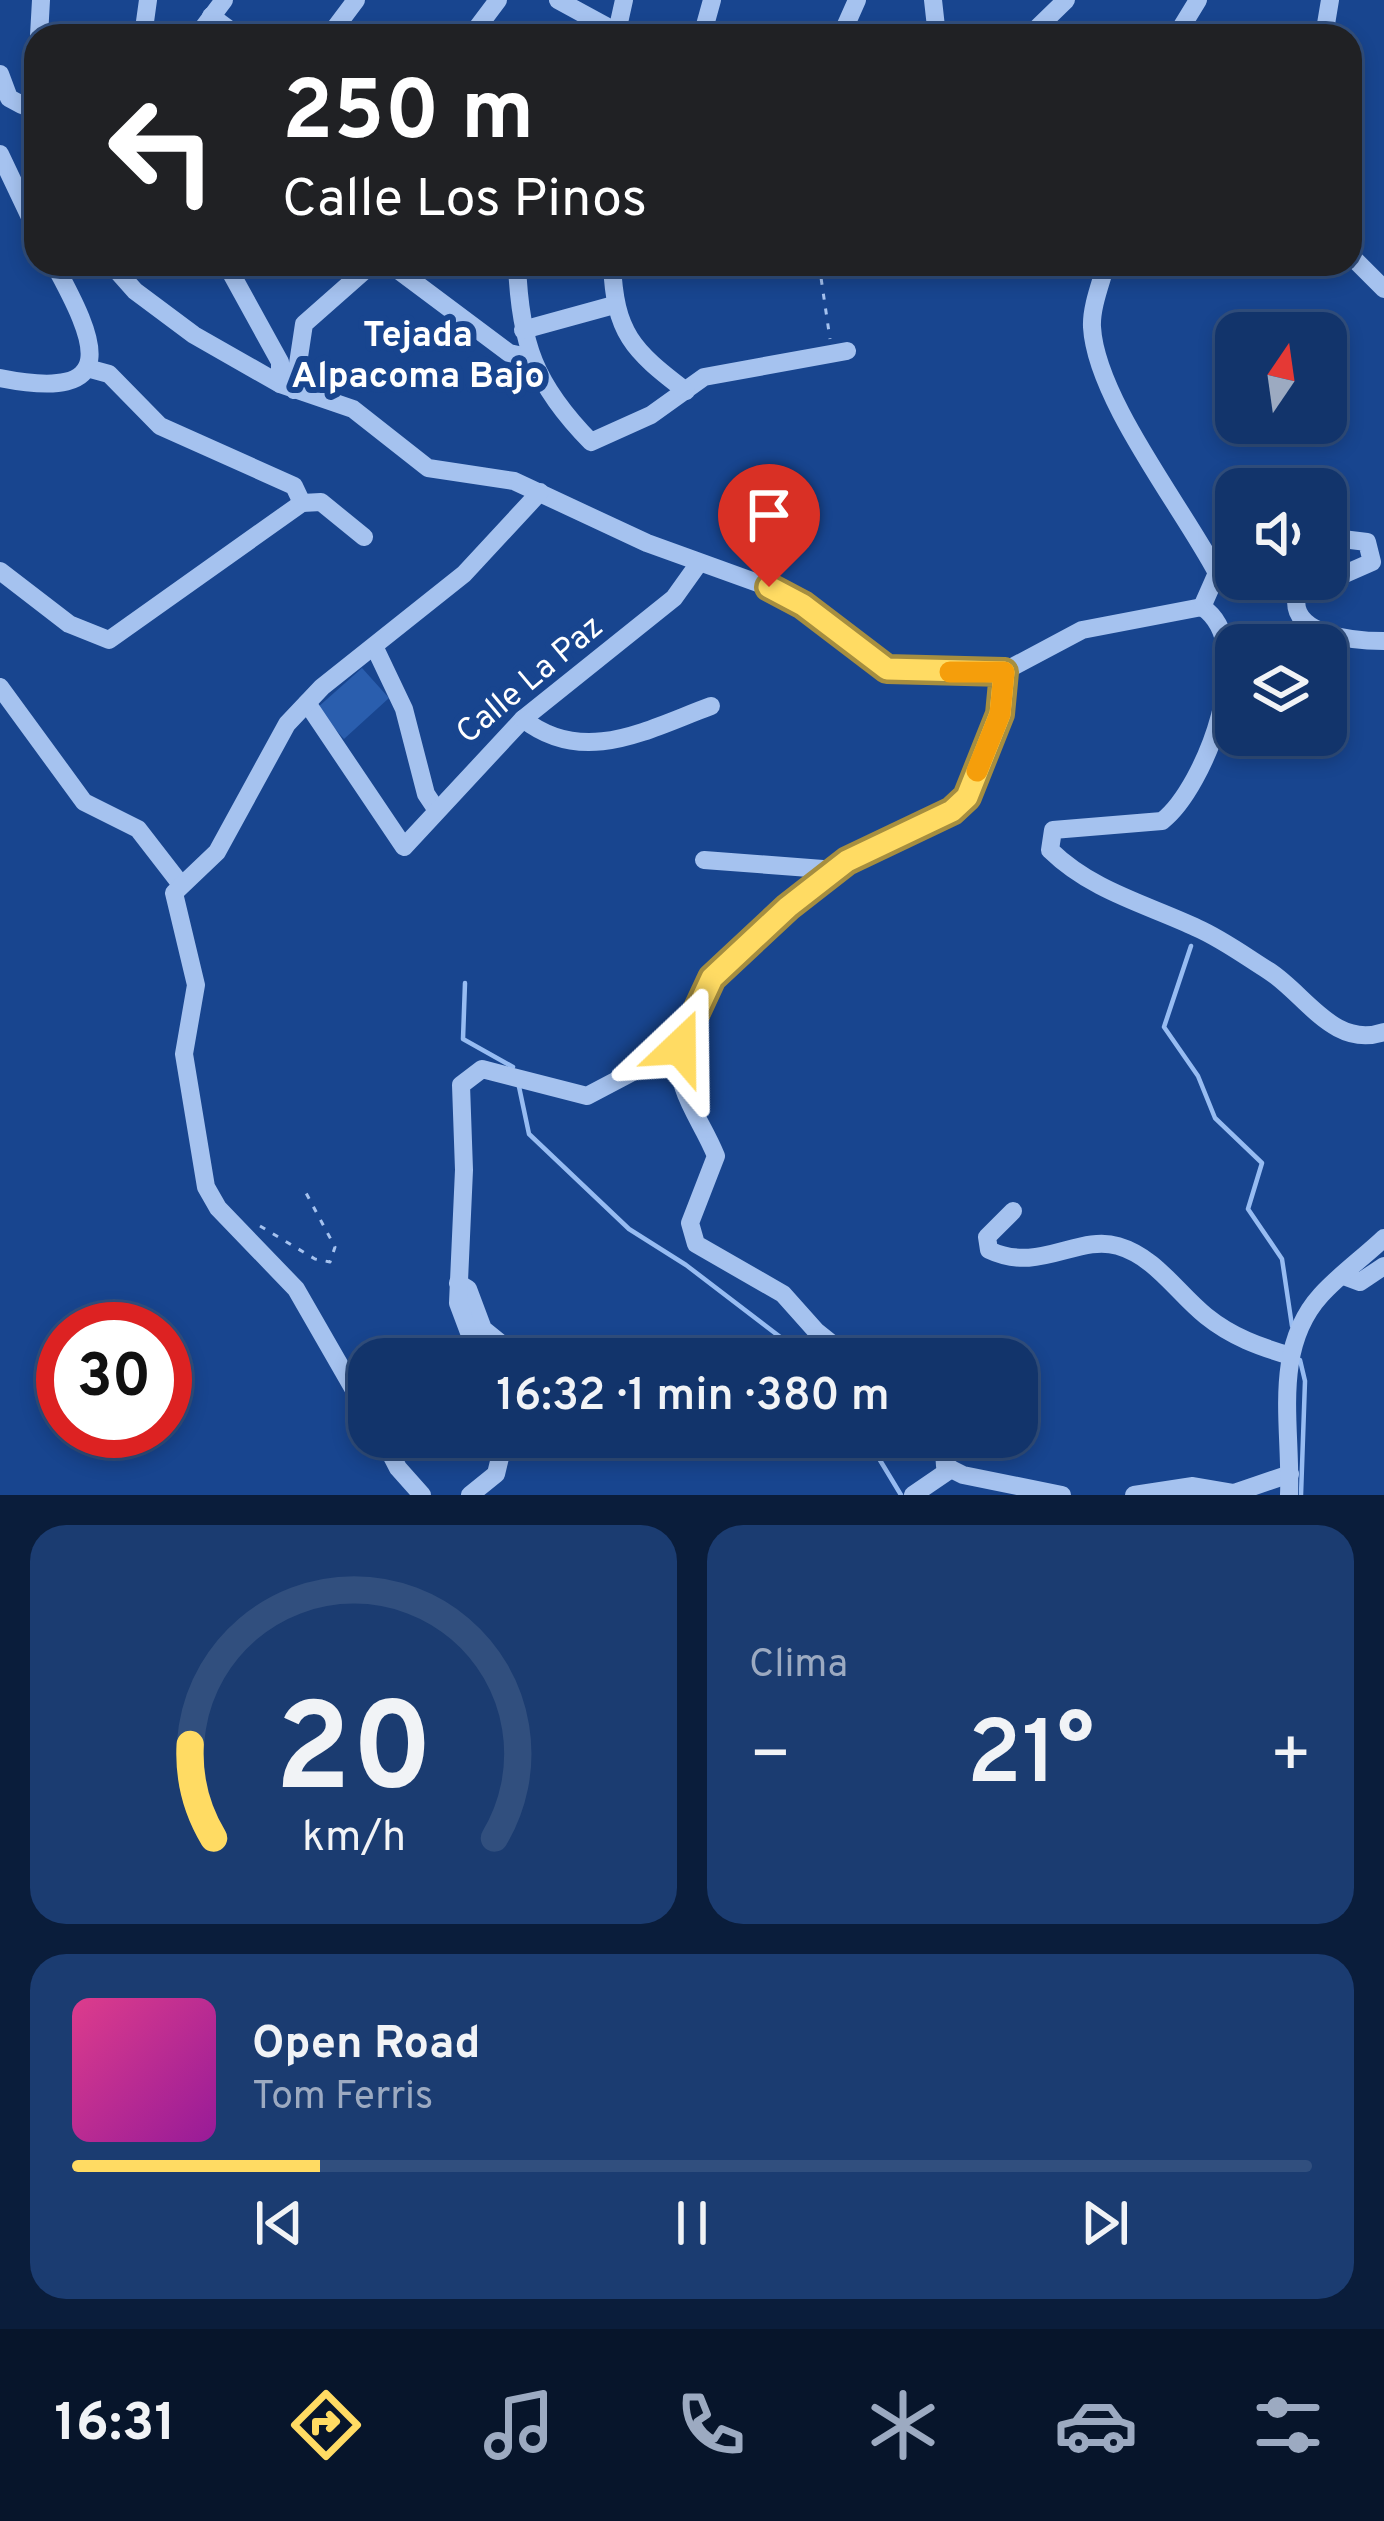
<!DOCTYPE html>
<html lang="es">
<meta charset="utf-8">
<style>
body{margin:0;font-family:Overpass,sans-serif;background:#1b3c71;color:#f1f3f6;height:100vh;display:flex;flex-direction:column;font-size:45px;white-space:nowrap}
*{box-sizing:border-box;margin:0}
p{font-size:39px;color:#9caac1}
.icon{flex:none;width:66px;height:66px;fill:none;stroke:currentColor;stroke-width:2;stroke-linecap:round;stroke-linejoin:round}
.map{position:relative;height:1495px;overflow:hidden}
.details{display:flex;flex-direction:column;gap:30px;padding:30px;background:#0a1d3b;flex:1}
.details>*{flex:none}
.guide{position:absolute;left:24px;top:24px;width:1338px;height:252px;border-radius:36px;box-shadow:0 6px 18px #0003,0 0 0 3px #314f7e;background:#202124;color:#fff;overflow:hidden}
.needle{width:78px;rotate:13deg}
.tools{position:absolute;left:1215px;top:312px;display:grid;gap:24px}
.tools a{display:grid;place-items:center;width:132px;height:132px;border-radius:24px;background:#12346b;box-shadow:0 6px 18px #0003,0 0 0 3px #314f7e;font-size:60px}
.speed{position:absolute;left:36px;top:1302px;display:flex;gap:24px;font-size:60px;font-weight:700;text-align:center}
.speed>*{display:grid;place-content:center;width:156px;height:156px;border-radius:50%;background:#12346b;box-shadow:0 6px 18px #0003,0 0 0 3px #314f7e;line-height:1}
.speed .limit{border:18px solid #d22;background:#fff;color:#111}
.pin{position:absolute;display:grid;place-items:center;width:102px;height:102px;color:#fff;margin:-123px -51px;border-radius:50% 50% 50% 0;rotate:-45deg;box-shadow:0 0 12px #0007}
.pin .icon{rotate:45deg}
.me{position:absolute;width:132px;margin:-66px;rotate:23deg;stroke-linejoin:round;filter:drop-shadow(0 0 9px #0008)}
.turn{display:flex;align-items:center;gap:42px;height:252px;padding:0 60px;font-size:54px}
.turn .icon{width:156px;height:156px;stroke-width:2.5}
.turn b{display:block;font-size:84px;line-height:102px}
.big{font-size:90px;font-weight:600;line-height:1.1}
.details .widget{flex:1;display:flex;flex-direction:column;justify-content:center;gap:18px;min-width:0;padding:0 42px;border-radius:36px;background:#1b3c71}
.details .dial{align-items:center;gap:0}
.dial svg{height:312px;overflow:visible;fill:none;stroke:#314f7e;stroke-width:7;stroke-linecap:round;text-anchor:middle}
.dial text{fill:#f1f3f6;stroke:none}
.song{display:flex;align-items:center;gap:36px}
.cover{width:144px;height:144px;border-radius:18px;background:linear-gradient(135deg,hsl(330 70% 55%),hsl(300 70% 35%))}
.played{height:12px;border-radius:6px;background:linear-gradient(90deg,#ffdb63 20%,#314f7e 20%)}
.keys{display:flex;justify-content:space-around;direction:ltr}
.heat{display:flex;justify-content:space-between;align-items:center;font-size:66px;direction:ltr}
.details .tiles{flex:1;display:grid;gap:30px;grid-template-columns:1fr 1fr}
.widget:last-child{grid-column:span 2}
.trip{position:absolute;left:348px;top:1338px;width:690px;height:120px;border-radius:36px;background:#12346b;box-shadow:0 6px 18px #0003,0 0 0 3px #314f7e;font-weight:600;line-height:120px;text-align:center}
.dock{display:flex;height:192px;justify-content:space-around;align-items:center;background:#07152b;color:#9caac1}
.dock .icon{width:84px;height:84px}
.dock .current{color:#ffdb63}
.dock b{font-size:54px;color:#f1f3f6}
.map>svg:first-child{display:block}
.green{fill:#2a5eae}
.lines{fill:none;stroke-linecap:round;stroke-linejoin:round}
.stream{stroke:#97bcf2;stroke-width:4.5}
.path{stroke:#a5c2ef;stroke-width:3;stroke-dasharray:6 9;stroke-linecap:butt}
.minor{stroke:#a5c2ef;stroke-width:18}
.route-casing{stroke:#a68e40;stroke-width:30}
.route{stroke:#ffdb63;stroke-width:21}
.slow{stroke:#f59e0b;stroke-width:21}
.labels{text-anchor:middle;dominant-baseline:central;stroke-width:12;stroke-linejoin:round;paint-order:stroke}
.street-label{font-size:33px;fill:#fff;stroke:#18458f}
.neighbourhood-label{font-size:36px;font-weight:bold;fill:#fff;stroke:#18458f}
</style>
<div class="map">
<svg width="1384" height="1495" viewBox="0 0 1384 1495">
<rect width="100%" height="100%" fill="#18458f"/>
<path class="green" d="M362,668L389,698L344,739L317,708Z"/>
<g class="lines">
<g class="stream">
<path d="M1191,946L1164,1027L1198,1076L1215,1118L1262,1163L1248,1209L1282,1259L1292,1326"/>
<path d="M465,983L463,1039L513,1067"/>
<path d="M518,1082L529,1134L629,1229L686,1265L809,1359"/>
<path d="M1300,1360L1305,1381L1301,1495"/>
<path d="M866,1437L901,1495"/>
</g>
<g class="path">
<path d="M819,264L830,339"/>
<path d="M260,1226L315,1259L330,1262L335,1247L305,1191"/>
</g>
<g class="minor">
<path d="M558,0L624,36"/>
<path d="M933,0L937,36"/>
<path d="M211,16L238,36"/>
<path d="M39,36L41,0"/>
<path d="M143,36L148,0"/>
<path d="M197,36L224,0"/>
<path d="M329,36L356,0"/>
<path d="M471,36L498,0"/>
<path d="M616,36L624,0"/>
<path d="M702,36L712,0"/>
<path d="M841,36L857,0"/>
<path d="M1029,36L1066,0"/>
<path d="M1176,36L1198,0"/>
<path d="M1324,36L1330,0"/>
<path d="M0,74L9,98L22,105L36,101"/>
<path d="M27,105L36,129"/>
<path d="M0,154L36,230"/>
<path d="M1350,255L1384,289"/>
<path d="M111,264L135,291L194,335L280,384L353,409L428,468L514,481L647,543L769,587L803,605L887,669L1003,672L1082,630L1202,607C1260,645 1205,788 1162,821L1053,830L1050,850C1092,891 1146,904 1197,928C1222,939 1245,956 1269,971C1306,995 1334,1049 1384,1032"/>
<path d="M226,264L280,362V384"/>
<path d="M390,264L509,353L528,357"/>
<path d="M517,264C520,344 535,385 591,442L651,415L704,377L847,351"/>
<path d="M612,264C615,333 632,350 686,391"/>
<path d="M1106,264C1101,283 1091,307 1092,327C1096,399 1183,508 1217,573"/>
<path d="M523,330L614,305"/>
<path d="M87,368L109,374L160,426L294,486L302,503"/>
<path d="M0,378C124,403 96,341 54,264"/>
<path d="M294,390L304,324L372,264"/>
<path d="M1326,537L1367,542L1372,562L1306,591L1297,596C1288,636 1357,641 1384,641"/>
<path d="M0,571L69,624L109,640L302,503L321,502L364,537"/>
<path d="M1202,607L1217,573L1236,556"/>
<path d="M375,648L404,709L426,794L436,809"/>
<path d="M0,687L84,802L138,829L179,882"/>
<path d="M307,703L404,847L523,719L674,598L699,563"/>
<path d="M523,719C584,767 648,729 711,706"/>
<path d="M704,860L836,870"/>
<path d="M1013,1211L987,1237L989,1250C1039,1274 1078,1234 1118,1246C1156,1257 1177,1293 1206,1316C1232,1337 1260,1347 1291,1356"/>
<path d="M1344,1276L1360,1282L1384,1266"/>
<path d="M458,1283L468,1289L483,1329L520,1359"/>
<path d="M479,1359L458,1303L464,1170L461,1085L482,1069L587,1096L680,1047"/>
<path d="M623,1359L630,1348"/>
<path d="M851,1359L816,1331L783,1294L696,1244L690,1223L716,1156C701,1118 673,1090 680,1045C690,986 798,889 849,860C883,841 927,832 956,807C980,788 1007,703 1003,672"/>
<path d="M1017,1406V1418"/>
<path d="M369,1416L296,1289L218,1208L206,1187L184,1054L196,985L174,893L217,852L287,724L322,687L464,574L540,492"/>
<path d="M382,1437L398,1468L422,1495"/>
<path d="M966,1437L944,1450L945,1466L963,1475L1062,1495"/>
<path d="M470,1495L496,1474L505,1437"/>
<path d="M913,1495L951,1469"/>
<path d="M1134,1495L1193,1486L1234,1493L1290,1474"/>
<path d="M1289,1495C1292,1428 1271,1350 1321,1295C1339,1275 1364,1257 1384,1238"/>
</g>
</g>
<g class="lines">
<g class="route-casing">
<path id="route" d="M680,1047L712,978L788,907L847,861L952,811L967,797L1000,714L1004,672L887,669L803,605L769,587"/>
</g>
<use href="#route" class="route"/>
<path class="slow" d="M950,672H1004L1000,714L977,771"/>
</g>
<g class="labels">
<g class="street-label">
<text transform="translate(531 681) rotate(-40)">Calle La Paz</text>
</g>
<g class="neighbourhood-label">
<text x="418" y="337">Tejada<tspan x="418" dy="41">Alpacoma Bajo</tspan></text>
</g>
</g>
</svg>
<div class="tools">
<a><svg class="needle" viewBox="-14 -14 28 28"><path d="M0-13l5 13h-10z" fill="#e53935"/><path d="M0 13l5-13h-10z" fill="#9caac1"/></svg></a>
<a><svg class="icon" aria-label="sound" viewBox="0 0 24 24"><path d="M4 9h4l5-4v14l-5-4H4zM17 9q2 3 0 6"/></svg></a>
<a><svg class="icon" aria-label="layers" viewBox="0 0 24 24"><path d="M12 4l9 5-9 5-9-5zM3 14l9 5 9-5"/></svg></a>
</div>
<div class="speed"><div class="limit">30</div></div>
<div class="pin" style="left:769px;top:587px;background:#d93025"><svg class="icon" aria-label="arrive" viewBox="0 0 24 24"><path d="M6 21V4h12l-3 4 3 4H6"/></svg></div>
<svg class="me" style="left:680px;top:1047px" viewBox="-20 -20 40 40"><path d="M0-17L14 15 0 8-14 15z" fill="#ffdb63" stroke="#fff" stroke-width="4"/></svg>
<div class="trip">16:32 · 1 min · 380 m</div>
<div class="guide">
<div class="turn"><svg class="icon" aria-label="left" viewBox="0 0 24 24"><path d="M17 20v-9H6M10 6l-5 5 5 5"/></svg><div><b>250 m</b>Calle Los Pinos</div></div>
</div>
</div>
<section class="details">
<div class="tiles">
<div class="widget dial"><svg viewBox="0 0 100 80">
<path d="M14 69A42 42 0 1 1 86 69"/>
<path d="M14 69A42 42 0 0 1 8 45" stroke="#ffdb63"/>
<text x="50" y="56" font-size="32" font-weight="700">20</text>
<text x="50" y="72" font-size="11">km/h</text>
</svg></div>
<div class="widget"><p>Clima</p>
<div class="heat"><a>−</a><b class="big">21°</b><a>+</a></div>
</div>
<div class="widget">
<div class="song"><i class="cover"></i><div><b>Open Road</b><p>Tom Ferris</p></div></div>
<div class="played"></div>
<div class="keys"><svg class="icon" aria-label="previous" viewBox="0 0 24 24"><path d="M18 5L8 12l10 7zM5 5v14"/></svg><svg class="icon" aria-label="pause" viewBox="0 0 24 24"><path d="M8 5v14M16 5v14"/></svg><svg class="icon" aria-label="next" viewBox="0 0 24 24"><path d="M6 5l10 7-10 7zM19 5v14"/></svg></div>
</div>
</div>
</section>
<nav class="dock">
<b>16:31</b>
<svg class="icon current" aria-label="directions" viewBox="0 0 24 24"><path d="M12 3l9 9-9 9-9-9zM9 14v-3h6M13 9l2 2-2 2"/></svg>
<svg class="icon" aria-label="music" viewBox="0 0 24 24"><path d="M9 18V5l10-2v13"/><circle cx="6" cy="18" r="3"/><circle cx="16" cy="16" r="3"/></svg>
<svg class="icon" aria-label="phone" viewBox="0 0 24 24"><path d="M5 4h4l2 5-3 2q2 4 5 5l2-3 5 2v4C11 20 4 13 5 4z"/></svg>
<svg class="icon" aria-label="climate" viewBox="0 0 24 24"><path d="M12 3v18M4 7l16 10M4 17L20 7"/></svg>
<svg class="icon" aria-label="car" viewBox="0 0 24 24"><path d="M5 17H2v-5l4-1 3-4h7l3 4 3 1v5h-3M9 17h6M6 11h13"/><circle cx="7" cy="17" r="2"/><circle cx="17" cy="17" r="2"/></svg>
<svg class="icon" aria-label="filters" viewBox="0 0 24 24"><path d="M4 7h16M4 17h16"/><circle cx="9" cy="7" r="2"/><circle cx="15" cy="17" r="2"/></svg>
</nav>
